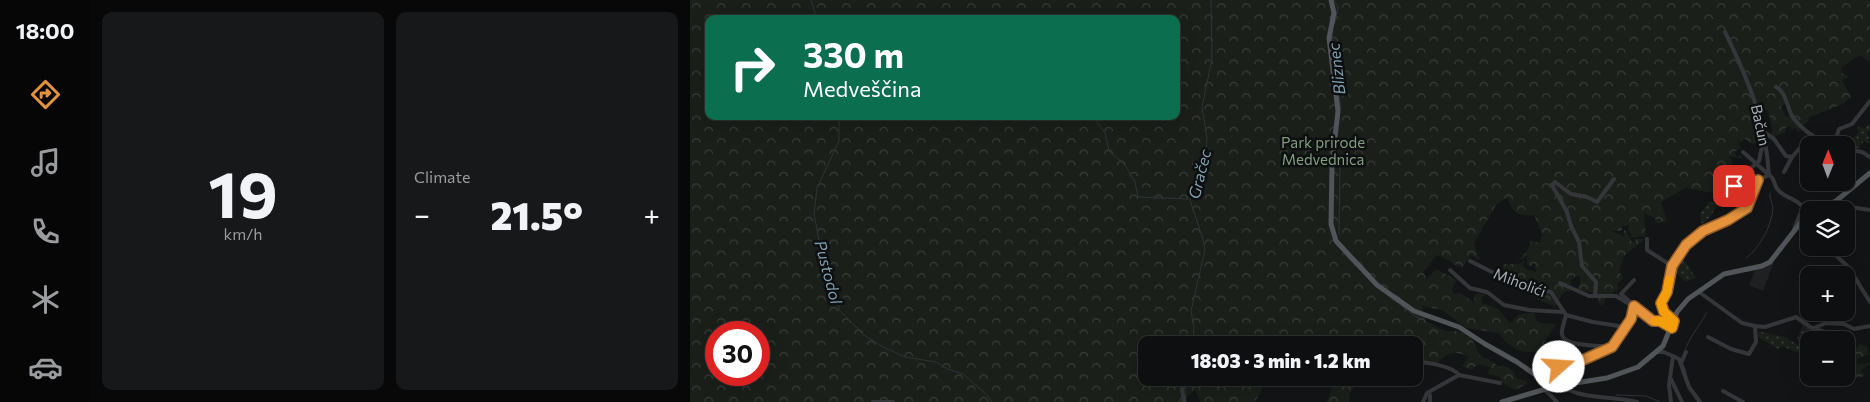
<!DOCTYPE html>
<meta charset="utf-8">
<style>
body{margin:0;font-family:Commissioner,sans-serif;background:#171819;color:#f1f3f6;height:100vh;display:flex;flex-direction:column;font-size:19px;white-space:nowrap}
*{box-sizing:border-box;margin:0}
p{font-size:16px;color:#9b9c9f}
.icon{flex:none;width:28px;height:28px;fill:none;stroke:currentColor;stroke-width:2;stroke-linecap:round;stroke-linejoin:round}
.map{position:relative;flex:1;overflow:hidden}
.side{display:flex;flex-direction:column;gap:12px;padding:12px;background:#080809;width:600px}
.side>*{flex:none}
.guide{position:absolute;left:15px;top:15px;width:475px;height:105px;border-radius:10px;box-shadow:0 5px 20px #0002,0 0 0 1px #2e2f30;background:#0b6e4f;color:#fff;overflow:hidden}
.needle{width:32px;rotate:1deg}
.controls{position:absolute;left:1110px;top:136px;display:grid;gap:10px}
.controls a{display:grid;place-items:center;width:55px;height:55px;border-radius:10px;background:#0e0f10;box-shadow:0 5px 20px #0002,0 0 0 1px #2e2f30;font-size:25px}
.speed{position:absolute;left:15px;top:321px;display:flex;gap:10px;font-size:25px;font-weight:700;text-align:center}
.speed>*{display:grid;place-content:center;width:65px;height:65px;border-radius:50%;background:#0e0f10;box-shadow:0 5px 20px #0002,0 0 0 1px #2e2f30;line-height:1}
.speed .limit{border:8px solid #d22;background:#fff;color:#111}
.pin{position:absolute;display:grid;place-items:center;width:42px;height:42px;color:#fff;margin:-21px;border-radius:10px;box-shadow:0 2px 8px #0006}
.me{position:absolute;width:55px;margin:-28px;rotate:71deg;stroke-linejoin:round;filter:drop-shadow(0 0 4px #0008)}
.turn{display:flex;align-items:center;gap:18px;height:105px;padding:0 15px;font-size:22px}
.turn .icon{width:65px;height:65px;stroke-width:2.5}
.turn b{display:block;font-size:35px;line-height:42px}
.big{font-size:38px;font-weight:800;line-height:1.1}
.side .tile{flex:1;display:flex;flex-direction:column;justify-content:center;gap:8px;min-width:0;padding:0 18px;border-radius:10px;background:#171819}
.side .dial{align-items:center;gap:0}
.dial b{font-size:65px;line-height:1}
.heat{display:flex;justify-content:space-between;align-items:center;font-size:28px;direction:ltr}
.side .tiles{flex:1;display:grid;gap:12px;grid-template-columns:repeat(2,1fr)}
.trip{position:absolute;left:448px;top:336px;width:285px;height:50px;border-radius:10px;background:#0e0f10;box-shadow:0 5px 20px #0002,0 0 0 1px #2e2f30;font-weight:800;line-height:50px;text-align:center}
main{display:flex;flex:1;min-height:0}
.tabs{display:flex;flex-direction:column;width:90px;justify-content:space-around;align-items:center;background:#060606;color:#9b9c9f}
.tabs .icon{width:35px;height:35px}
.tabs .active{color:#e4923c}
.tabs b{font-size:22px;color:#f1f3f6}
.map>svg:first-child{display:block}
.built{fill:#1f2022}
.grass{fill:url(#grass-dots)}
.forest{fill:url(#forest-crowns);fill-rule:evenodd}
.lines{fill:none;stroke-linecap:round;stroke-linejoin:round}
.stream{stroke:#2b3438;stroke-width:1}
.minor{stroke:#35363a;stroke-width:4}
.major{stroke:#515458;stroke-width:5}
.route-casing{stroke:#945f27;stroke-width:12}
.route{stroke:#e4923c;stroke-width:9}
.slow{stroke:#f59e0b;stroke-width:9}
.labels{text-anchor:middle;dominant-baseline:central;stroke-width:5;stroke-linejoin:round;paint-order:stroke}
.street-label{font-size:15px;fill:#a6adb4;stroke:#0e0f10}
.park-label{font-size:15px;fill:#819e7e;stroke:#0e0f10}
.water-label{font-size:16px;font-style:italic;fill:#7f9fad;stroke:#0e0f10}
</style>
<main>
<nav class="tabs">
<b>18:00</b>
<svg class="icon active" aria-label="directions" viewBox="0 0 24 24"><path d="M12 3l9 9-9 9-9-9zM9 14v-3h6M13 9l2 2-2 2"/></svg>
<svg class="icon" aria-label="music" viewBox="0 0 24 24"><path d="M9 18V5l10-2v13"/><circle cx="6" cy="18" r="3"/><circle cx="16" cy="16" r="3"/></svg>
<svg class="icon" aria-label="phone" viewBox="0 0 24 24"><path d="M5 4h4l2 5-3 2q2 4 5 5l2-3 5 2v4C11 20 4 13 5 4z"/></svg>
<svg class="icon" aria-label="climate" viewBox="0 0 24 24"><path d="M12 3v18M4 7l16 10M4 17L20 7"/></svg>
<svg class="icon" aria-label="car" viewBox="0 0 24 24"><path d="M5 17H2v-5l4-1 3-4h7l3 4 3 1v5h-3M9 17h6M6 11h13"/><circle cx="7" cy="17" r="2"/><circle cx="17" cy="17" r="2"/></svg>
</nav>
<section class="side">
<div class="tiles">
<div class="tile dial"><b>19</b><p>km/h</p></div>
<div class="tile"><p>Climate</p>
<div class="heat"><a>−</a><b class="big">21.5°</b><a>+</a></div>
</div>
</div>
</section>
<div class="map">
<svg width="1180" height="402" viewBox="0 0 1180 402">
<defs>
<pattern id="grass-dots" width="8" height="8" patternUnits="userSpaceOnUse" patternTransform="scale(1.25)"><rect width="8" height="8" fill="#1a1f1a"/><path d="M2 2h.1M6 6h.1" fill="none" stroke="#383d39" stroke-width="1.8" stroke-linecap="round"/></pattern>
<pattern id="forest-crowns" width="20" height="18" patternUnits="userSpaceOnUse" patternTransform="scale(1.25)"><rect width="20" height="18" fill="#1a1f1a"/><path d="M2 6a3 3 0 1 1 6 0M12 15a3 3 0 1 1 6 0" fill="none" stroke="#383d39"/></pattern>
</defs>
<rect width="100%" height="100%" fill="#131415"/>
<path class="built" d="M1084,262L1073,291L1059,285L1065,270Z"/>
<g class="grass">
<path d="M1180,123V130L1177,133L1180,142L1178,144L1174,141L1166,150L1156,148V145H1146L1147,143H1161V139L1167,135L1168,127L1175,128Z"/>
<path d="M1019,201L1028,205L1017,221L1011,224L1010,214Z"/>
<path d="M992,257L1006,278L995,282L985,271Z"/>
<path d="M1114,322L1116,328L1129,331L1127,340H1119V345L1107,339Z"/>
<path d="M1068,331L1095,337L1115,349L1113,352H1106L1092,346L1088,349L1068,337Z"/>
</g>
<g class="forest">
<path d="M0,0H1180V60L1178,61L1170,55L1151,68L1152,73L1160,77L1152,80L1161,97L1153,104L1120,117L1116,124L1111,125L1103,114L1098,103L1091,105L1095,116L1103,117L1111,128L1108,133L1105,127L1104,129H1101V126L1095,128L1096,132L1084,137L1080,133L1083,131L1078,110L1063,115L1070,139L1064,145L1054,138L1051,143L1047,139L1051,148L1044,152L1047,157L1051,155L1052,159L1038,156L1042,160L1041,167L1036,166L1031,178L1025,181V183L1031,185V180L1034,178V180H1039L1040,187L1031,188L1023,193L996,188L971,202L977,221L967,224L965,218L954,214L956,238L951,236L940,238L942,234L937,230L939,225L932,226V231H922L934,236V230L936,231L942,242H946L945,239H955L934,256L929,271L933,279L927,284L929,289L921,294H917L914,304L910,305L904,293L886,290L890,284V277L886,276L881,280L880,290L873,293L865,307L837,294L838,286L829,284L828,280L825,281L823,277L820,279L813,268V264H827L835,261L833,266L838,270L846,272L845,264L842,263V266L837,265V255L834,259H829L837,251L841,241L850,243L852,233L844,215C825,216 824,214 817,197L806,205L784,243L790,260L781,255L772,268C762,264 757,258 747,255L733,272L737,279L746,269L767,280L762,289L764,294L769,292L784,302L785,295L789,293L797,294L792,297V303L809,309L820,324L828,315L844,312L846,320L851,323L866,324L849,351C832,355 819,348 809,333L776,328L752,310L732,306L736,321L756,331H767L781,337L791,357L798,359L810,367L813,365C820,368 825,371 826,378L836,381L837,384L825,390L811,382L810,377L798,374L799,367L788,364L781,370L772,366L779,357C764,350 758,352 746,365L736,361L724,362V345H456V378H622L599,381L579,378C572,385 572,394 564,402H511L505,390L491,402H0ZM19,19H486V116H19ZM26,332H69V375H26Z"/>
<path d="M1156,342L1167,348L1170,344L1178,347L1177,351L1180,354L1167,359V364L1180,363L1170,372L1174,373L1175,376L1140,385L1138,378H1156Z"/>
<path d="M640,378H671L667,379L668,382L660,393L659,402H637L641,392Z"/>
</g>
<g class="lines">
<g class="stream">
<path d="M121,0L127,19"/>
<path d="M644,0L648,7L645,23"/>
<path d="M642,34L651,110"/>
<path d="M149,116V141L127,188L124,214L133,261C142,271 149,297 149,310L174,335L191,346L215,357L246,362L258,369L273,374L297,395L302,402"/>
<path d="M403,116L415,133L419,151L435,165L445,182L448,197L499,199"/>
<path d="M649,234L650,161"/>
<path d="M654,254L665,265"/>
<path d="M1056,258C1070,248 1081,227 1083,209C1083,203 1079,199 1080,193"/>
<path d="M691,290L726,317L734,319"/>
<path d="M503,345L504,327L501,311L515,250L512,236L500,200L515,162L517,137L512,107L522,59L521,0"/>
<path d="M994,353C999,337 1009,327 1017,312"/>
<path d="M993,364L996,372"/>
<path d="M996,383L1006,400"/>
<path d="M926,395L956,396L970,402"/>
<path d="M496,402L495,390L498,378"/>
</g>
<g class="minor">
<path d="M1035,32C1058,79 1076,122 1079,175C1086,179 1083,186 1089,191C1096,198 1107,199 1113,207L1104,229"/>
<path d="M1086,87C1095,91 1097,105 1101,114C1109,128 1124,137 1137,145"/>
<path d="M1074,132L1084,139L1096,156L1102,157L1109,149L1119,146"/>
<path d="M1144,145L1149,129L1162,124L1180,101"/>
<path d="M1156,149L1172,152L1180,157"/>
<path d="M1094,172L1102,157"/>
<path d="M1055,183L1068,180"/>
<path d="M1044,186L1055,183L1060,169L1069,161L1074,137"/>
<path d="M1141,204L1180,210"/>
<path d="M957,239V250L982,266"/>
<path d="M1141,248C1146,259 1153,260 1159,268C1166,279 1173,291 1180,302"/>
<path d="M780,261L824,283L861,292L876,315L903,322L935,327"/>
<path d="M982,266L996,245L1008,235L1057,208L1068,180L1079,175L1053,152"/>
<path d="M982,266L977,292L971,303L974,312L984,321"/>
<path d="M760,270L780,288L797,292L814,305L839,310L872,312"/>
<path d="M944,280L931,294L945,306"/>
<path d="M870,283L899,296H926L944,307"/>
<path d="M1009,292L1052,323L1065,326L1075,327L1106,317L1120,327L1147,336"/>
<path d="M905,296L906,282L892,266L889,242L881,226L877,212L862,185L865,182L881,194L897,197L907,202L924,179"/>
<path d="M876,315C875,321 871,329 872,335C875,347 910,345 922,347"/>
<path d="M1124,328L1136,323L1154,324L1164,329L1180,326"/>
<path d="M1018,337L1041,349L1059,354L1066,342L1065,326"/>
<path d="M967,352H974L989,359L999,387L1010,402"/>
<path d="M724,363C733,360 764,367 769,375"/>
<path d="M991,363L996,352"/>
<path d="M841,371L856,363L858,347"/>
<path d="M769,375L810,383"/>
<path d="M980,377L992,402"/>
<path d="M667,380L674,378"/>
<path d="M859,385L867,375L870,366L884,364L922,347L941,319L944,307L963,321H970L981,328"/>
<path d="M871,385C889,400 925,396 947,402"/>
<path d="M855,390L867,402"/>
<path d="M1033,391L1053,402"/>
<path d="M183,402H203"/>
<path d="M494,402L492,390L494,381"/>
<path d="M733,402L737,393L769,375"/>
<path d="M740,402V395"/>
<path d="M981,402L979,385L983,356"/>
</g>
<g class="major">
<path d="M641,0L644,13L639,38L648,111L642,164L641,224L646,241L687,285L724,311L769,327L795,344L827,362L863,387"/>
<path d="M1123,210L1146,201L1180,173"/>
<path d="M812,402L866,386L917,378L948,367L973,346L987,312L998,299L1034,274L1072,266L1080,262L1119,212"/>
</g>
</g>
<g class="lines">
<g class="route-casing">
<path id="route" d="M869,367L884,364L922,347L941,319L944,306L963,321H970L982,328L984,321L974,312L971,303L977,292L982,266L996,245L1013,231L1038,220L1057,208L1068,180L1044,186"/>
</g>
<use href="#route" class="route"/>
<path class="slow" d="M965,321H970L982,328L984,321L974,312L971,303L977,292L979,280"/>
</g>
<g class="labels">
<g class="street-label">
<text transform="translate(1071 125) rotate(78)">Bačun</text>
<text transform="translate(830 282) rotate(21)">Miholići</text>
</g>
<g class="park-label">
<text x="633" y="142">Park prirode<tspan x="633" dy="17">Medvednica</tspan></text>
</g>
<g class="water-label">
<text transform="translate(646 69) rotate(-97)">Bliznec</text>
<text transform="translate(509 174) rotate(-76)">Gračec</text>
<text transform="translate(139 272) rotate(75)">Pustodol</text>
</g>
</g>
</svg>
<div class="controls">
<a><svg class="needle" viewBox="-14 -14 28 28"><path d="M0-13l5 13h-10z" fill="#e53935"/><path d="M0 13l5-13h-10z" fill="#9b9c9f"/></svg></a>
<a><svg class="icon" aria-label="layers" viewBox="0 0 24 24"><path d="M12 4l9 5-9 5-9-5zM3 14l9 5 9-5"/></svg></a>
<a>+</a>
<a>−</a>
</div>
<div class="speed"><div class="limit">30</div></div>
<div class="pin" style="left:1044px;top:186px;background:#d93025"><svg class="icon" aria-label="arrive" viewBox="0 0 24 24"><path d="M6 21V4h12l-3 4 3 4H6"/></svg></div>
<svg class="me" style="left:869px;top:367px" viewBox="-20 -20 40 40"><circle r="19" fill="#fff"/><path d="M0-13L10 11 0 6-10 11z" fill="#e4923c"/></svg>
<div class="trip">18:03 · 3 min · 1.2 km</div>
<div class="guide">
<div class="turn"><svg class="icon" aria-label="right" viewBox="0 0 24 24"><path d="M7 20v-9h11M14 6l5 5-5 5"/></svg><div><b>330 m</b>Medveščina</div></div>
</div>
</div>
</main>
